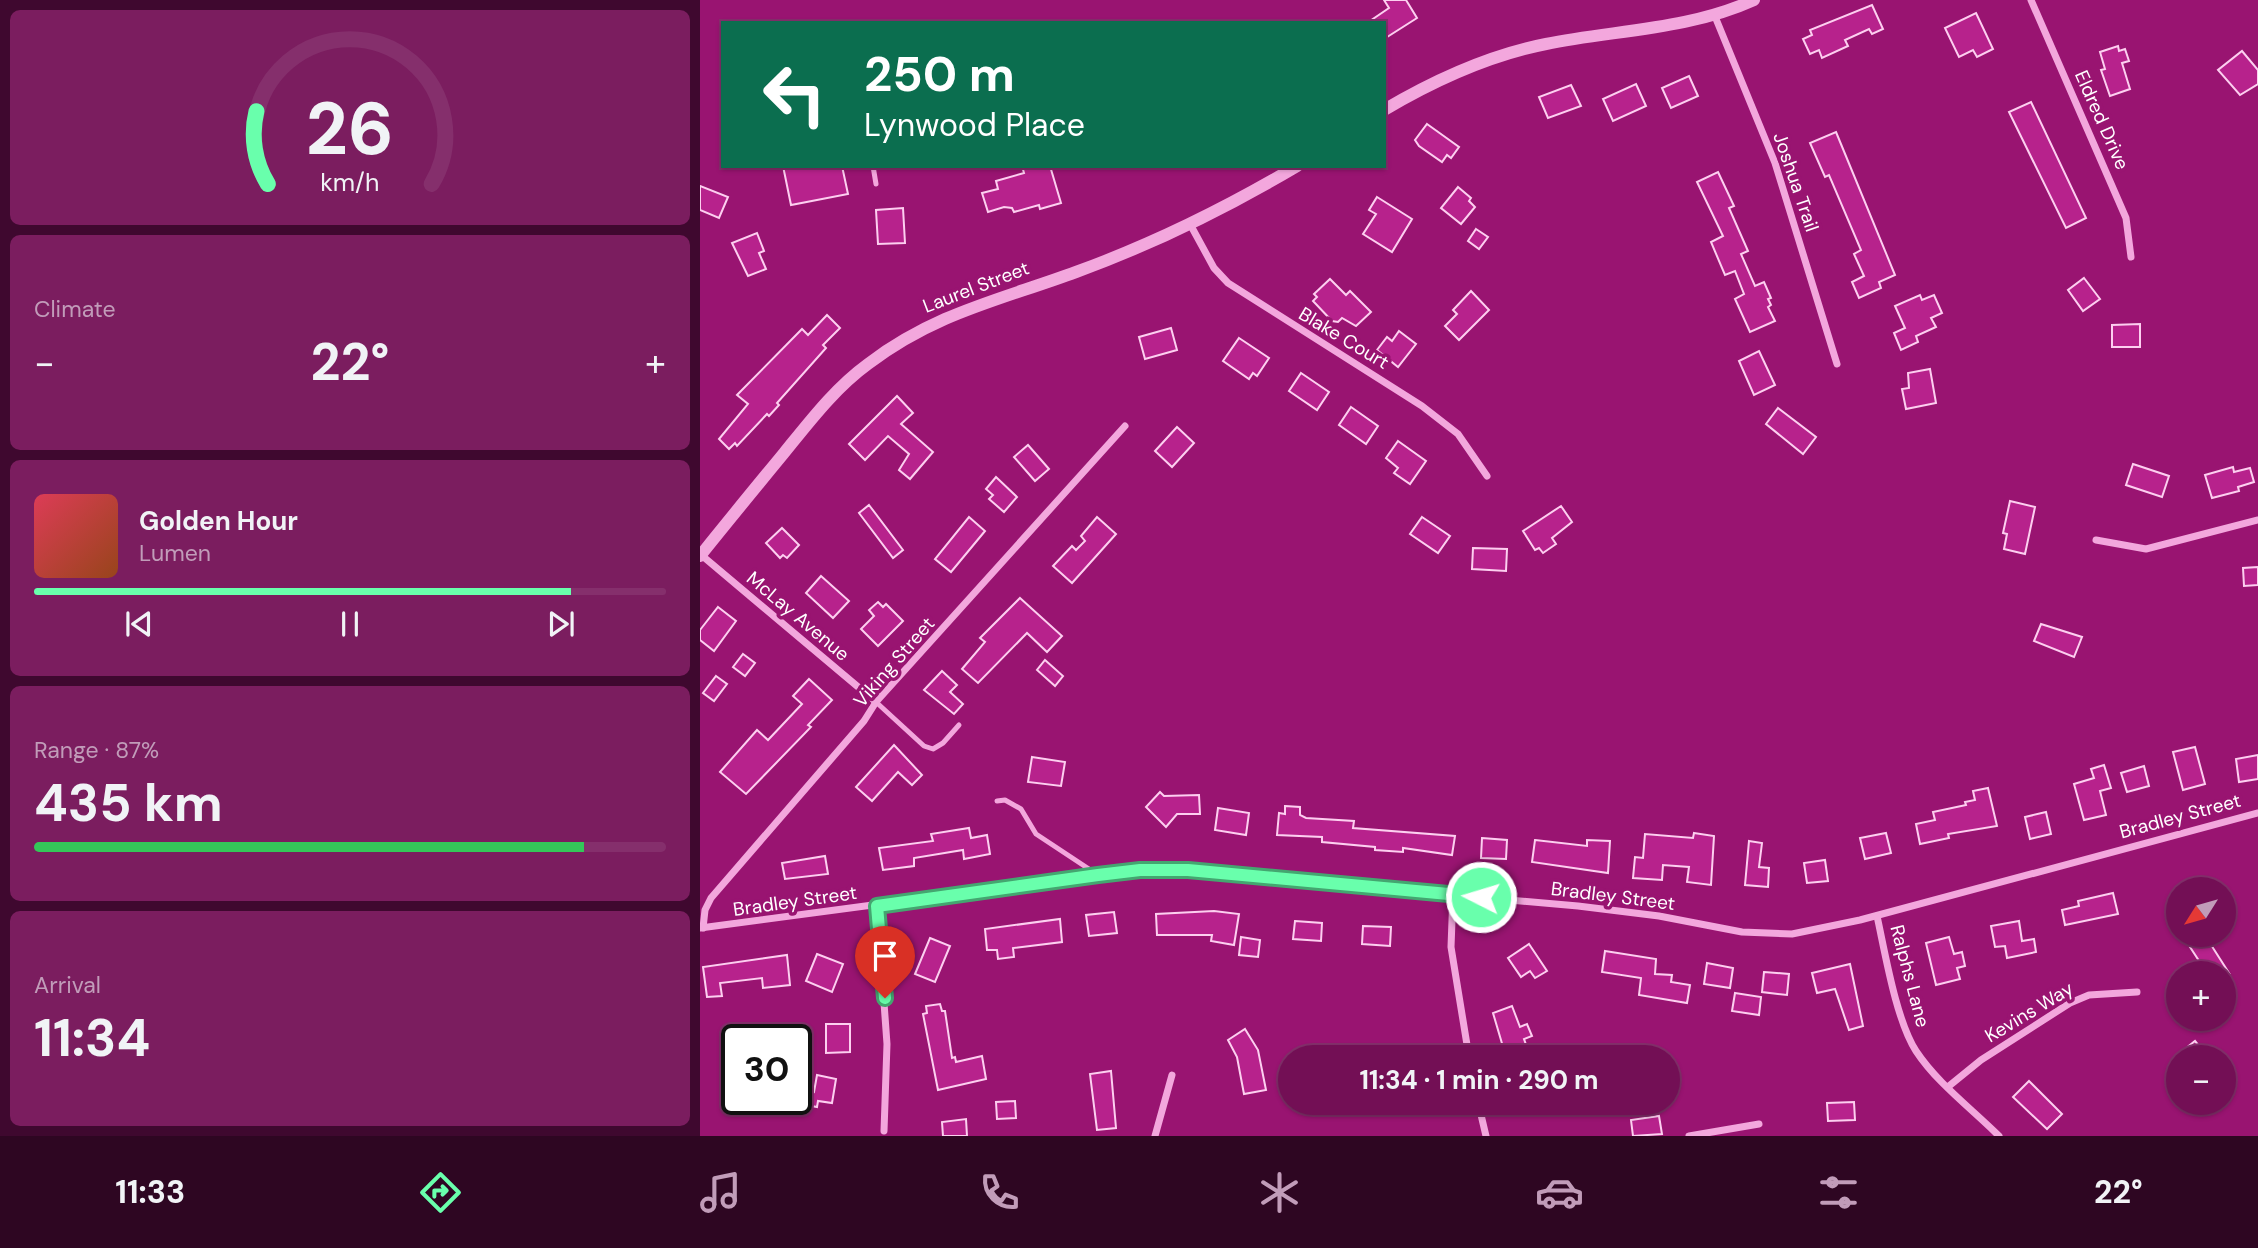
<!DOCTYPE html>
<meta charset="utf-8">
<style>
body{margin:0;font-family:"DM Sans",sans-serif;background:#7b1d5f;color:#f1f3f6;height:100vh;display:flex;flex-direction:column;font-size:26px;white-space:nowrap}
*{box-sizing:border-box;margin:0}
p{font-size:23px;color:#c19cb9}
.icon{flex:none;width:38px;height:38px;fill:none;stroke:currentColor;stroke-width:2;stroke-linecap:round;stroke-linejoin:round}
.map{position:relative;flex:1;overflow:hidden}
.panel{display:flex;flex-direction:column;gap:10px;padding:10px;background:#3f082f;width:700px}
.panel>*{flex:none}
.guide{position:absolute;left:21px;top:21px;width:665px;height:147px;border-radius:0px;box-shadow:0 2px 5px #0004,0 0 0 2px #852f6c;background:#0b6e4f;color:#fff;overflow:hidden}
.needle{width:46px;rotate:233deg}
.fabs{position:absolute;left:1466px;top:877px;display:grid;gap:14px}
.fabs a{display:grid;place-items:center;width:70px;height:70px;border-radius:50%;background:#730f55;box-shadow:0 2px 5px #0004,0 0 0 2px #852f6c;font-size:35px}
.speed{position:absolute;left:21px;top:1024px;display:flex;gap:14px;font-size:35px;font-weight:700;text-align:center}
.speed>*{display:grid;place-content:center;width:91px;height:91px;border-radius:50%;background:#730f55;box-shadow:0 2px 5px #0004,0 0 0 2px #852f6c;line-height:1}
.speed .limit{border:4px solid #111;border-radius:10px;background:#fff;color:#111}
.pin{position:absolute;display:grid;place-items:center;width:60px;height:60px;color:#fff;margin:-72px -30px;border-radius:50% 50% 50% 0;rotate:-45deg;box-shadow:0 0 7px #0007}
.pin .icon{rotate:45deg}
.me{position:absolute;width:77px;margin:-38px;rotate:275deg;stroke-linejoin:round;filter:drop-shadow(0 0 5px #0008)}
.turn{display:flex;align-items:center;gap:24px;height:147px;padding:0 28px;font-size:32px}
.turn .icon{width:91px;height:91px;stroke-width:2.5}
.turn b{display:block;font-size:49px;line-height:60px}
.big{font-size:52px;font-weight:700;line-height:1.1}
.panel .widget{flex:1;display:flex;flex-direction:column;justify-content:center;gap:10px;min-width:0;padding:0 24px;border-radius:10px;background:#7b1d5f}
.panel .dial{align-items:center;gap:0}
.dial svg{height:182px;overflow:visible;fill:none;stroke:#852f6c;stroke-width:7;stroke-linecap:round;text-anchor:middle}
.dial text{fill:#f1f3f6;stroke:none}
.song{display:flex;align-items:center;gap:21px}
.cover{width:84px;height:84px;border-radius:10px;background:linear-gradient(135deg,hsl(350 70% 55%),hsl(20 70% 35%))}
.played{height:7px;border-radius:4px;background:linear-gradient(90deg,#69ffac 85%,#852f6c 85%)}
.keys{display:flex;justify-content:space-around;direction:ltr}
.heat{display:flex;justify-content:space-between;align-items:center;font-size:38px;direction:ltr}
.charge{height:10px;border-radius:5px;background:linear-gradient(90deg,#34c759 87%,#852f6c 0)}
.trip{position:absolute;left:578px;top:1045px;width:402px;height:70px;border-radius:35px;background:#730f55;box-shadow:0 2px 5px #0004,0 0 0 2px #852f6c;font-weight:700;line-height:70px;text-align:center}
.dock{display:flex;height:112px;justify-content:space-around;align-items:center;background:#2e0622;color:#c19cb9}
.dock .icon{width:49px;height:49px}
.dock .on{color:#69ffac}
.dock b{font-size:32px;color:#f1f3f6}
main{display:flex;flex:1;min-height:0}
.map>svg:first-child{display:block}
.building{fill:#b7228c;stroke:#fdcff0;stroke-width:2}
.lines{fill:none;stroke-linecap:round;stroke-linejoin:round}
.service{stroke:#f3a7dd;stroke-width:5}
.minor{stroke:#f3a7dd;stroke-width:7}
.tertiary{stroke:#f3a7dd;stroke-width:12}
.route-casing{stroke:#44a670;stroke-width:18}
.route{stroke:#69ffac;stroke-width:12}
.labels{text-anchor:middle;dominant-baseline:central;stroke-width:7;stroke-linejoin:round;paint-order:stroke}
.street-label{font-size:19px;fill:#fff;stroke:#991471}
</style>
<main>
<section class="panel">
<div class="widget dial"><svg viewBox="0 0 100 80">
<path d="M14 69A42 42 0 1 1 86 69"/>
<path d="M14 69A42 42 0 0 1 9 37" stroke="#69ffac"/>
<text x="50" y="56" font-size="32" font-weight="700">26</text>
<text x="50" y="72" font-size="11">km/h</text>
</svg></div>
<div class="widget"><p>Climate</p>
<div class="heat"><a>−</a><b class="big">22°</b><a>+</a></div>
</div>
<div class="widget">
<div class="song"><i class="cover"></i><div><b>Golden Hour</b><p>Lumen</p></div></div>
<div class="played"></div>
<div class="keys"><svg class="icon" aria-label="previous" viewBox="0 0 24 24"><path d="M18 5L8 12l10 7zM5 5v14"/></svg><svg class="icon" aria-label="pause" viewBox="0 0 24 24"><path d="M8 5v14M16 5v14"/></svg><svg class="icon" aria-label="next" viewBox="0 0 24 24"><path d="M6 5l10 7-10 7zM19 5v14"/></svg></div>
</div>
<div class="widget"><p>Range · 87%</p><b class="big">435 km</b><div class="charge"></div></div>
<div class="widget"><p>Arrival</p><b class="big">11:34</b></div>
</section>
<div class="map">
<svg width="1558" height="1136" viewBox="0 0 1558 1136">
<rect width="100%" height="100%" fill="#991471"/>
<g class="building">
<path d="M684,0H706L717,18L684,39V23H667L689,8Z"/>
<path d="M1172,5L1183,29L1172,34L1169,29L1145,40L1148,46L1122,58L1119,50L1110,54L1103,39L1112,35L1110,30Z"/>
<path d="M1276,13L1293,49L1277,57L1273,50L1259,57L1245,28Z"/>
<path d="M1418,46L1419,51L1425,49L1429,61L1422,63L1430,89L1410,96L1401,70L1405,69L1400,52Z"/>
<path d="M1542,51L1558,70V84L1540,95L1518,70Z"/>
<path d="M989,76L998,96L971,108L962,88Z"/>
<path d="M936,84L946,106L913,121L903,99Z"/>
<path d="M871,85L881,106L848,118L839,97Z"/>
<path d="M1331,102L1386,218L1366,228L1309,112Z"/>
<path d="M727,124L759,147L751,158L747,155L742,162L719,146L715,140Z"/>
<path d="M1136,132L1195,275L1179,282L1181,288L1159,298L1152,282L1164,276L1154,254L1161,250L1129,175L1125,177L1110,143Z"/>
<path d="M83,166H142L148,194L91,205Z"/>
<path d="M322,166H350L361,203L340,209L339,205L314,212L312,208L304,207L288,212L282,193L298,189L296,181L324,173Z"/>
<path d="M1018,172L1034,206L1029,208L1048,251L1041,254L1055,286L1064,282L1071,298L1068,299L1071,305L1068,307L1075,321L1050,332L1035,299L1044,294L1035,271L1025,275L1011,242L1023,236L997,182Z"/>
<path d="M0,186L28,197L19,218L0,210Z"/>
<path d="M758,187L771,198L769,201L775,207L761,224L741,208Z"/>
<path d="M677,197L712,219L692,252L663,234L676,214L669,210Z"/>
<path d="M203,208L205,243L178,244L176,210Z"/>
<path d="M776,229L788,237L779,249L768,241Z"/>
<path d="M57,233L64,251L59,253L66,269L48,276L32,243Z"/>
<path d="M1384,278L1400,299L1383,311L1368,290Z"/>
<path d="M630,279L646,295L650,291L671,312L656,326L642,318L638,322L632,321L613,301L617,297L614,294Z"/>
<path d="M771,291L789,310L759,340L745,326L757,314L753,310Z"/>
<path d="M1220,295L1222,300L1234,295L1242,313L1231,318L1236,327L1216,336L1218,342L1201,350L1194,333L1205,328L1195,306Z"/>
<path d="M127,315L140,328L123,345L126,348L77,403L79,405L69,416L67,414L37,446L35,443L29,449L19,439L48,404L37,395L102,329L108,335Z"/>
<path d="M1440,324V347H1412V325Z"/>
<path d="M471,328L477,350L445,359L439,337Z"/>
<path d="M699,331L716,344L698,367L677,350L687,337L692,341Z"/>
<path d="M539,338L569,358L557,376L553,373L549,379L523,361Z"/>
<path d="M1059,351L1075,385L1054,395L1039,361Z"/>
<path d="M1230,369L1236,403L1206,409L1202,389L1209,388L1208,373Z"/>
<path d="M601,373L629,392L617,410L589,391Z"/>
<path d="M197,396L213,413L201,424L233,452L210,479L199,470L209,454L188,436L165,460L149,444Z"/>
<path d="M651,407L678,426L666,444L639,425Z"/>
<path d="M1078,408L1116,437L1103,454L1066,424Z"/>
<path d="M477,427L494,443L472,467L455,451Z"/>
<path d="M698,441L726,461L710,484L694,473L698,468L686,458Z"/>
<path d="M328,445L349,469L335,481L314,457Z"/>
<path d="M1433,464L1469,476L1462,497L1426,485Z"/>
<path d="M1533,467L1534,472L1550,468L1554,482L1538,487L1539,491L1512,498L1505,475Z"/>
<path d="M296,477L317,497L304,512L289,499L293,495L286,489Z"/>
<path d="M1310,501L1335,507L1325,554L1304,549L1307,534L1303,533Z"/>
<path d="M169,505L203,550L193,558L159,513Z"/>
<path d="M861,506L872,522L852,538L856,544L843,553L839,548L835,550L823,531Z"/>
<path d="M269,517L285,531L251,572L235,559Z"/>
<path d="M397,517L416,534L372,583L353,566L372,546L376,550L385,541L381,536Z"/>
<path d="M722,517L750,536L738,553L710,534Z"/>
<path d="M82,528L99,545L87,558L83,555L80,558L66,543Z"/>
<path d="M773,548L807,549L806,571L772,569Z"/>
<path d="M1558,567V585L1544,586L1543,568Z"/>
<path d="M121,576L149,601L133,618L106,593Z"/>
<path d="M320,598L362,636L347,652L327,633L278,683L262,669L285,642L280,638Z"/>
<path d="M178,602L183,607L186,604L203,621L178,646L161,629L174,616L169,610Z"/>
<path d="M18,607L36,621L14,651L0,640V630Z"/>
<path d="M1341,624L1382,637L1374,657L1334,641Z"/>
<path d="M43,654L55,663L45,676L33,667Z"/>
<path d="M345,660L363,676L355,686L337,670Z"/>
<path d="M242,671L257,685L250,692L263,704L254,714L224,690Z"/>
<path d="M16,676L27,684L14,701L3,693Z"/>
<path d="M109,679L132,700L108,725L111,727L46,794L20,772L57,730L68,740L102,704L93,696Z"/>
<path d="M194,745L222,775L212,785L198,772L172,801L156,787Z"/>
<path d="M1495,747L1505,784L1483,790L1473,752Z"/>
<path d="M1558,755V779L1539,782L1536,759Z"/>
<path d="M332,757L365,762L361,786L328,782Z"/>
<path d="M1404,765L1411,788L1400,791L1406,815L1384,820L1374,784L1394,778L1391,769Z"/>
<path d="M1444,766L1449,786L1427,792L1421,773Z"/>
<path d="M1288,788L1297,826L1248,834L1249,838L1220,844L1216,824L1235,820L1233,812L1266,805L1265,802L1275,800L1273,791Z"/>
<path d="M460,792L464,796L499,795L500,814H477L466,827L446,807Z"/>
<path d="M585,806L600,807V815L606,818L654,821L653,828L755,836L752,855L703,848V852L675,850V847L622,842V837L577,835L579,813L585,814Z"/>
<path d="M518,808L549,813L546,835L515,830Z"/>
<path d="M1346,812L1351,834L1330,839L1325,817Z"/>
<path d="M269,828L271,838L287,835L290,854L264,859L263,850L214,858V866L183,870L179,848L233,841L231,834Z"/>
<path d="M994,833L1014,836L1011,885L987,882L989,867L963,865L962,880L933,878L935,857L943,858L945,834L993,838Z"/>
<path d="M1186,833L1191,853L1165,859L1160,838Z"/>
<path d="M782,838L807,840L806,859L781,858Z"/>
<path d="M835,840L887,846V840L910,841L908,873L832,862Z"/>
<path d="M1049,841L1062,843L1059,867L1069,868L1068,887L1045,885Z"/>
<path d="M125,856L128,874L85,879L82,863Z"/>
<path d="M1125,860L1128,881L1107,883L1104,863Z"/>
<path d="M1413,893L1418,914L1365,925L1362,910L1379,906L1378,901Z"/>
<path d="M514,911L539,914L534,945L511,941L512,935H457L456,914Z"/>
<path d="M414,912L417,933L389,936L386,915Z"/>
<path d="M360,919L362,942L313,948L314,957L298,959L297,950H287L285,929Z"/>
<path d="M595,921L622,923L621,941L593,939Z"/>
<path d="M1319,921L1322,941L1334,939L1336,952L1307,958L1305,946L1295,947L1291,926Z"/>
<path d="M663,926L691,927L690,946L662,944Z"/>
<path d="M541,937L560,940L558,957L539,955Z"/>
<path d="M1249,937L1254,954L1262,952L1265,966L1257,968L1260,979L1236,985L1226,943Z"/>
<path d="M1506,937L1529,973H1507L1490,947Z"/>
<path d="M230,938L250,946L235,982L215,974Z"/>
<path d="M829,944L847,971L835,978L830,971L821,977L808,958Z"/>
<path d="M905,951L956,959L955,974L972,975L971,982L990,985L987,1003L939,995L941,978L902,972Z"/>
<path d="M117,954L143,964L132,992L106,981Z"/>
<path d="M87,955L90,985L63,988L62,978L20,983L22,996L7,997L3,967Z"/>
<path d="M1007,963L1033,968L1030,988L1004,984Z"/>
<path d="M1150,964L1163,1026L1149,1030L1135,989L1117,993L1112,973Z"/>
<path d="M1064,972L1089,974L1087,995L1062,992Z"/>
<path d="M1035,993L1061,997L1059,1015L1032,1011Z"/>
<path d="M240,1004L242,1011H245L252,1058L255,1057L256,1062L282,1056L286,1079L238,1090L223,1014L227,1013L226,1006Z"/>
<path d="M812,1006L820,1027L827,1024L832,1036L824,1039L829,1053L819,1057H806L793,1013Z"/>
<path d="M126,1024H150V1052L126,1053Z"/>
<path d="M545,1029L558,1050L566,1090L544,1094L537,1057L528,1040Z"/>
<path d="M1495,1041L1508,1057H1475Z"/>
<path d="M411,1071L416,1128L397,1130L390,1074Z"/>
<path d="M117,1075L136,1079L132,1103L118,1101L117,1107L101,1104L104,1090L114,1092Z"/>
<path d="M1329,1081L1362,1114L1347,1129L1313,1097Z"/>
<path d="M315,1101L316,1118L297,1119L296,1102Z"/>
<path d="M1154,1102L1155,1120L1128,1121L1127,1103Z"/>
<path d="M959,1116L962,1134L933,1136L931,1120Z"/>
<path d="M266,1119L267,1136H243L242,1122Z"/>
</g>
<g class="lines">
<g class="service">
<path d="M173,166L176,184"/>
<path d="M176,702L224,746L233,749L243,743L259,725"/>
<path d="M297,801L305,800L321,809L336,834L398,875"/>
</g>
<g class="minor">
<path d="M1331,0L1426,218L1431,257"/>
<path d="M1014,14L1075,163L1137,364"/>
<path d="M490,224L514,268L528,283L722,406L758,434L787,476"/>
<path d="M1396,540L1446,549L1558,520"/>
<path d="M0,554L176,702"/>
<path d="M753,894L751,947L769,1057"/>
<path d="M177,906L187,1044L184,1131"/>
<path d="M1177,916C1185,952 1196,1020 1216,1051C1237,1083 1272,1109 1299,1136"/>
<path d="M0,928L398,875L464,870L878,906L959,916L1042,932L1092,934L1160,920L1558,813"/>
<path d="M3,928L5,910L11,898L164,721L176,702L425,426"/>
<path d="M1249,1086L1281,1060L1370,1003L1389,995L1437,992"/>
<path d="M778,1102L786,1136"/>
<path d="M455,1136L472,1075"/>
<path d="M989,1136L1059,1124"/>
</g>
<g class="tertiary">
<path d="M684,110C733,81 790,55 846,44C915,30 988,30 1054,0"/>
<path d="M0,556C28,521 56,487 84,453C110,421 135,388 168,364C235,313 300,300 376,272C453,244 526,208 597,166"/>
</g>
</g>
<g class="lines">
<g class="route-casing">
<path id="route" d="M185,998L177,906L398,875L440,870H488L781,897"/>
</g>
<use href="#route" class="route"/>
</g>
<g class="labels">
<g class="street-label">
<text transform="translate(1402 120) rotate(66)">Eldred Drive</text>
<text transform="translate(1096 182) rotate(71)">Joshua Trail</text>
<text transform="translate(276 287) rotate(-21)">Laurel Street</text>
<text transform="translate(644 338) rotate(31)">Blake Court</text>
<text transform="translate(98 616) rotate(40)">McLay Avenue</text>
<text transform="translate(194 662) rotate(-49)">Viking Street</text>
<text transform="translate(1480 816) rotate(-15)">Bradley Street</text>
<text transform="translate(913 896) rotate(7)">Bradley Street</text>
<text transform="translate(95 901) rotate(-8)">Bradley Street</text>
<text transform="translate(1210 976) rotate(75)">Ralphs Lane</text>
<text transform="translate(1329 1012) rotate(-31)">Kevins Way</text>
</g>
</g>
</svg>
<div class="fabs">
<a><svg class="needle" viewBox="-14 -14 28 28"><path d="M0-13l5 13h-10z" fill="#e53935"/><path d="M0 13l5-13h-10z" fill="#c19cb9"/></svg></a>
<a>+</a>
<a>−</a>
</div>
<div class="speed"><div class="limit">30</div></div>
<div class="pin" style="left:185px;top:998px;background:#d93025"><svg class="icon" aria-label="arrive" viewBox="0 0 24 24"><path d="M6 21V4h12l-3 4 3 4H6"/></svg></div>
<svg class="me" style="left:781px;top:897px" viewBox="-20 -20 40 40"><circle r="17" fill="#69ffac" stroke="#fff" stroke-width="3"/><path d="M0-11L8 9 0 5-8 9z" fill="#fff"/></svg>
<div class="trip">11:34 · 1 min · 290 m</div>
<div class="guide">
<div class="turn"><svg class="icon" aria-label="left" viewBox="0 0 24 24"><path d="M17 20v-9H6M10 6l-5 5 5 5"/></svg><div><b>250 m</b>Lynwood Place</div></div>
</div>
</div>
</main>
<nav class="dock">
<b>11:33</b>
<svg class="icon on" aria-label="directions" viewBox="0 0 24 24"><path d="M12 3l9 9-9 9-9-9zM9 14v-3h6M13 9l2 2-2 2"/></svg>
<svg class="icon" aria-label="music" viewBox="0 0 24 24"><path d="M9 18V5l10-2v13"/><circle cx="6" cy="18" r="3"/><circle cx="16" cy="16" r="3"/></svg>
<svg class="icon" aria-label="phone" viewBox="0 0 24 24"><path d="M5 4h4l2 5-3 2q2 4 5 5l2-3 5 2v4C11 20 4 13 5 4z"/></svg>
<svg class="icon" aria-label="climate" viewBox="0 0 24 24"><path d="M12 3v18M4 7l16 10M4 17L20 7"/></svg>
<svg class="icon" aria-label="car" viewBox="0 0 24 24"><path d="M5 17H2v-5l4-1 3-4h7l3 4 3 1v5h-3M9 17h6M6 11h13"/><circle cx="7" cy="17" r="2"/><circle cx="17" cy="17" r="2"/></svg>
<svg class="icon" aria-label="filters" viewBox="0 0 24 24"><path d="M4 7h16M4 17h16"/><circle cx="9" cy="7" r="2"/><circle cx="15" cy="17" r="2"/></svg>
<b>22°</b>
</nav>
